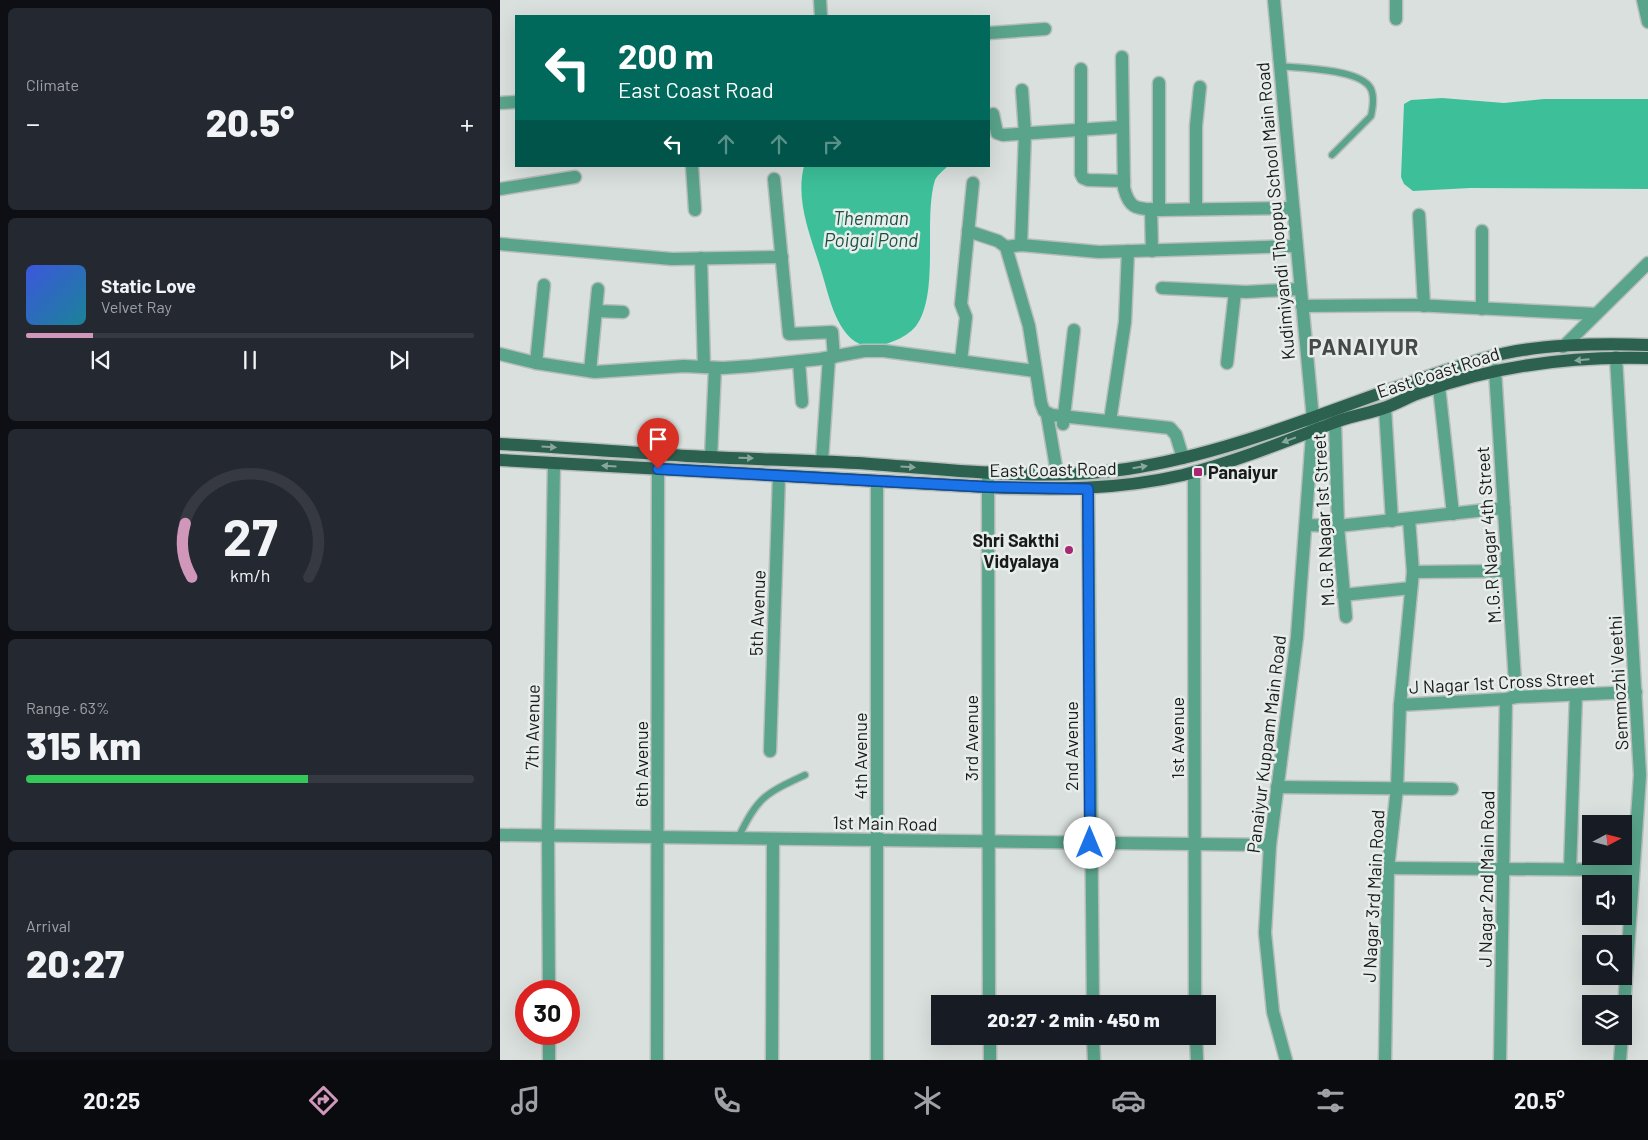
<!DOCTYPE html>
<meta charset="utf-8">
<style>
body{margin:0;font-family:Barlow,sans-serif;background:#242831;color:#f1f3f6;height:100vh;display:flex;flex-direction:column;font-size:19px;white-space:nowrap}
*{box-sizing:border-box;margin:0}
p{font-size:16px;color:#9ea1a6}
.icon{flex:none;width:28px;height:28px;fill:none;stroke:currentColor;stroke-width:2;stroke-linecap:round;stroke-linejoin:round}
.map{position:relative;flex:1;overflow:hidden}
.sheet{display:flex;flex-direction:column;gap:8px;padding:8px;background:#0d0f14;width:500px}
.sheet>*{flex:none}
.hud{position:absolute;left:15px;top:15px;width:475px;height:152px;border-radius:0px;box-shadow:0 5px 20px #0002;background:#00695c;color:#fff;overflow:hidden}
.needle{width:32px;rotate:83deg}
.fabs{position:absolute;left:1082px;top:815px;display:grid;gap:10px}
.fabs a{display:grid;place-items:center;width:50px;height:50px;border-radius:0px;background:#171b24;box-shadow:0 5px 20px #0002;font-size:25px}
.speed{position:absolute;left:15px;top:980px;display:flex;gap:10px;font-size:25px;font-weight:700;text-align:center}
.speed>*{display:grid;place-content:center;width:65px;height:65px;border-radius:50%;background:#171b24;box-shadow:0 5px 20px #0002;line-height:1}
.speed .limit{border:8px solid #d22;background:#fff;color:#111}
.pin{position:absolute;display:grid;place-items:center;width:42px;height:42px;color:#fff;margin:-51px -21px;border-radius:50% 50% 50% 0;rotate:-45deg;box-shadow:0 0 5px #0007}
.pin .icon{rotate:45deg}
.me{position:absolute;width:55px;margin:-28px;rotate:0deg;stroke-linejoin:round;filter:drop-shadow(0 0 4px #0008)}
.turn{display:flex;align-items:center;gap:18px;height:105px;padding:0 20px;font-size:22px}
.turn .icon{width:65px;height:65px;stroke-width:2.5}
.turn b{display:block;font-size:35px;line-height:42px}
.lanes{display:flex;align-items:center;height:48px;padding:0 20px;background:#0003;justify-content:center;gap:25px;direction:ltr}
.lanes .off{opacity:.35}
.big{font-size:38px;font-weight:800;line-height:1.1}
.sheet .tile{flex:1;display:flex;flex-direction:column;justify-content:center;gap:8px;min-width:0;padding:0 18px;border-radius:8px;background:#242831}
.sheet .dial{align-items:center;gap:0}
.dial svg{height:130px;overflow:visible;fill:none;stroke:#363941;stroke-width:7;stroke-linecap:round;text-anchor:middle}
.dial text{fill:#f1f3f6;stroke:none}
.song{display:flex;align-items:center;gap:15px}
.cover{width:60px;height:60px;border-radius:8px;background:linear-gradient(135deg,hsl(230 70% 55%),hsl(190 70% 35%))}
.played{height:5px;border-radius:2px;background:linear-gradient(90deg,#d097bb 15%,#363941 15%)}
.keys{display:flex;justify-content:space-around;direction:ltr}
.heat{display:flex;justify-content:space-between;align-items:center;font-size:28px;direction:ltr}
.charge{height:8px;border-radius:4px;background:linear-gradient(90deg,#34c759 63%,#363941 0)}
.trip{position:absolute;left:431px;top:995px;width:285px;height:50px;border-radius:0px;background:#171b24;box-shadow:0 5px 20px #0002;font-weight:800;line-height:50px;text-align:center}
.tab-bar{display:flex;height:80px;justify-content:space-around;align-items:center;background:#090b0e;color:#9ea1a6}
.tab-bar .icon{width:35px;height:35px}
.tab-bar .on{color:#d097bb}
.tab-bar b{font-size:22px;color:#f1f3f6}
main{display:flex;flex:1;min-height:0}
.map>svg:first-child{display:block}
.water{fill:#3dc09a}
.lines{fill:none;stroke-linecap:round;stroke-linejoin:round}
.service-casing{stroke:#b7bdba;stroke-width:9}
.minor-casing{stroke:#b7bdba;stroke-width:15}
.tertiary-casing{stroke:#b7bdba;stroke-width:15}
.primary-casing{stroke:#b7bdba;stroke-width:15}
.service{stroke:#5aa48b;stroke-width:6}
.minor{stroke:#5aa48b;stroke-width:12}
.tertiary{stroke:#5aa48b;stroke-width:12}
.primary{stroke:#2c6150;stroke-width:12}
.oneway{fill:#8aa79e}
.route-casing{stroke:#114b97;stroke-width:12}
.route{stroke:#1a73e8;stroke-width:9}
.poi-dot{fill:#a82672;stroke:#e7edeb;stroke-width:2}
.labels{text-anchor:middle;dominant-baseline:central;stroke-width:5;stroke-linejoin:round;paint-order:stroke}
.street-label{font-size:18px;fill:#181b1a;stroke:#e7edeb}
.poi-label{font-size:18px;font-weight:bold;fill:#181b1a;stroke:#e7edeb;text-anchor:start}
.water-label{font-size:19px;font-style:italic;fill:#1b5040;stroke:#e7edeb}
.district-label{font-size:22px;font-weight:bold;letter-spacing:1px;fill:#454a48;stroke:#e7edeb}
</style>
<main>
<section class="sheet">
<div class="tile"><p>Climate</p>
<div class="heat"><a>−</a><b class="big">20.5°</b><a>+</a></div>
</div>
<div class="tile">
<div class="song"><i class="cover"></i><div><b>Static Love</b><p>Velvet Ray</p></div></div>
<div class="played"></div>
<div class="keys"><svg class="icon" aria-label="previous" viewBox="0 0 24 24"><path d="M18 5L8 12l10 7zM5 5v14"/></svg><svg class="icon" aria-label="pause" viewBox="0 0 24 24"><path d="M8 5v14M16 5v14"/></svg><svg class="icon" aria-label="next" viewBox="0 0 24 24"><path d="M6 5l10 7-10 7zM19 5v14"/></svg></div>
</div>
<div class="tile dial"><svg viewBox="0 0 100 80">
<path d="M14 69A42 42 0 1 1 86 69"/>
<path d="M14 69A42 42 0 0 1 10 36" stroke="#d097bb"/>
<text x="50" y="56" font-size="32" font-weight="700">27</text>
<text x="50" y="72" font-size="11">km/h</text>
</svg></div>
<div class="tile"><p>Range · 63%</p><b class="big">315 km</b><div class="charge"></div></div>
<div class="tile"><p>Arrival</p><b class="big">20:27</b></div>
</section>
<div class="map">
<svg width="1148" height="1060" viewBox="0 0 1148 1060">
<rect width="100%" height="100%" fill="#dae0dd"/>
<g class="water">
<path d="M942,98L1004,103L1044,99H1148V189L970,188L913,191L904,184L901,177L904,104L911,100Z"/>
<path d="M304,166H448C444,170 437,175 435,180C423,218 440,294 416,326C410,333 402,338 394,341C384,345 375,348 365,346C336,338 329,295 321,270C311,237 295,201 304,166Z"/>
</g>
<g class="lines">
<g class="service-casing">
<g id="service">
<path d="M779,66C800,68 856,69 869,86C875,93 873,107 871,116L832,155"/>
<path d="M238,838C258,797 264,794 305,775"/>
</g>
</g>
<g class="minor-casing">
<g id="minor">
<path d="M320,0L321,16"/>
<path d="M774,0L813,419"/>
<path d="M1143,0L1148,22"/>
<path d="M896,19V0"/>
<path d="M489,33L545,29"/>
<path d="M622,57L624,188C630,211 638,208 659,210L792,208"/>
<path d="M581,69V174L583,178L588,180L624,181"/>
<path d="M659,83V210"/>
<path d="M0,103L16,102"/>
<path d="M493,114L497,133L503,135L622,127"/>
<path d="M192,166L195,210"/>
<path d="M274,179L289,334L332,332L334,357"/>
<path d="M0,189L75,177"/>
<path d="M651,209L652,251"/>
<path d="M696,209V126L700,87"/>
<path d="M919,215L924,306"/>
<path d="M468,231L498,241L506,247L529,326L541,403L544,411L552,415L670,428L676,435L683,458"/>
<path d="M982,231V309"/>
<path d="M0,244L172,259L282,257"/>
<path d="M521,245L525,133L522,90"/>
<path d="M506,247L521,245L599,252L795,246"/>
<path d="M201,258L204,367"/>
<path d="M662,288L746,292L800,289"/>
<path d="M802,306L914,305L1096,314"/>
<path d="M96,311L123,312"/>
<path d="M1063,347L1148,263"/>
<path d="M0,354L36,363L95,372L184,366L223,368L252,366L320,359L364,351H384L535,371"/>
<path d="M1116,357L1140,775L1124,1008"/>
<path d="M461,361L466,317L461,304L473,183"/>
<path d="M299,362L302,402"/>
<path d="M36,363L44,285"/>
<path d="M727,363L735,292"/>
<path d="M995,370L1016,697"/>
<path d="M90,371L98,289"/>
<path d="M939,387L953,514"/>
<path d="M885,408L892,521"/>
<path d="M547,414L557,473"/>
<path d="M610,421L625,322L628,251"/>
<path d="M835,422L838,526L846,617"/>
<path d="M563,424L574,330"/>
<path d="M211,457L215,368"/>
<path d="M322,461L329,358"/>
<path d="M488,472L489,1004"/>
<path d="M694,472L695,1004"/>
<path d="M588,489L593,1004"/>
<path d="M806,525L838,526L1004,508"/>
<path d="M913,572L1008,571"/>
<path d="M843,595L911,588"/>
<path d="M900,705L1006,699L1016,697L1136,692"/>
<path d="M270,751L279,476"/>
<path d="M777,787L952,789"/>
<path d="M0,835L770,845"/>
<path d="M888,868L1133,870"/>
<path d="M1070,869L1076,695"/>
<path d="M49,991L48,836L54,463"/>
<path d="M49,1034V1060"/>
<path d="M490,1036V1060"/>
<path d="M593,1036L594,1060"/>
<path d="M696,1036L697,1060"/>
<path d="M157,1060L158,469"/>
<path d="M272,1060L273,839"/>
<path d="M377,1060V481"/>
<path d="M885,1060L888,868L897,788L900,705L913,572L909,519"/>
<path d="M1000,1060L1006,699"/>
<path d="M1120,1060L1122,1036"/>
</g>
</g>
<g class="tertiary-casing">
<path id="tertiary" d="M786,1060L773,1012L765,933L770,845L797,637L813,422"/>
</g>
<g class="primary-casing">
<g id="primary">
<path d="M0,444C62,447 125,452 187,456C244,459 301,460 357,463C446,469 539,482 627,469C753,450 868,391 990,357C1035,344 1102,343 1148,345"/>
<path d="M0,460L488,487C554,490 618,490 683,475C734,462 784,442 833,423C849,416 867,414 884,408C897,404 909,396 922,392C994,366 1071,356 1148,358"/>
</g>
</g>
<use href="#service" class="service"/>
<use href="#minor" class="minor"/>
<use href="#tertiary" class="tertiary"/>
<use href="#primary" class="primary"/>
</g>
<defs><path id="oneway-solid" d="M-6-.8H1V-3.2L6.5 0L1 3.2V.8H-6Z" transform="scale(1.25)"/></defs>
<g class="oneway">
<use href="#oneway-solid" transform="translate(1082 360) rotate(175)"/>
<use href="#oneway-solid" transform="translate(789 440) rotate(160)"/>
<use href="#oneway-solid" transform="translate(49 447) rotate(3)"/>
<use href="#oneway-solid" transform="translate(246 458) rotate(2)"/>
<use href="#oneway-solid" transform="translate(109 466) rotate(-177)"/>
<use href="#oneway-solid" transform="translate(408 467) rotate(4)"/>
<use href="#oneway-solid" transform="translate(640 467) rotate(-9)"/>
</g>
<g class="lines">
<g class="route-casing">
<path id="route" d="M158,469L488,487L588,489L590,843"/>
</g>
<use href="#route" class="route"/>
</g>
<g class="poi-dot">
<rect x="693" y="467" width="10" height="10" rx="2.5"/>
<circle cx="569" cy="550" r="5"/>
</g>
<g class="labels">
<g class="street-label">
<text transform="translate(775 211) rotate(-95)">Kudimiyandi Thoppu School Main Road</text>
<text transform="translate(938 372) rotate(-18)">East Coast Road</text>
<text transform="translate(553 469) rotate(-1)">East Coast Road</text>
<text transform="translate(823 520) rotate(-93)">M.G.R Nagar 1st Street</text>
<text transform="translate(988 535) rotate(-94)">M.G.R Nagar 4th Street</text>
<text transform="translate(257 613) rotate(-88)">5th Avenue</text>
<text transform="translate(1002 682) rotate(-3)">J Nagar 1st Cross Street</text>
<text transform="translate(1118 683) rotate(-93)">Semmozhi Veethi</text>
<text transform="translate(32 727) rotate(-89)">7th Avenue</text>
<text transform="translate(471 738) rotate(-90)">3rd Avenue</text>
<text transform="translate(677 738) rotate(-90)">1st Avenue</text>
<text transform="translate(766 744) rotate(-83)">Panaiyur Kuppam Main Road</text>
<text transform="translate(571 746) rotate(-90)">2nd Avenue</text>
<text transform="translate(360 756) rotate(-90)">4th Avenue</text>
<text transform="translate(141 764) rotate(-90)">6th Avenue</text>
<text transform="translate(385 823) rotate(1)">1st Main Road</text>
<text transform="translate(986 879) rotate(-89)">J Nagar 2nd Main Road</text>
<text transform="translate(873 896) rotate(-87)">J Nagar 3rd Main Road</text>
</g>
<g class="poi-label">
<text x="708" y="472">Panaiyur</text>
<text x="559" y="540" text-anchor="end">Shri Sakthi<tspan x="559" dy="21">Vidyalaya</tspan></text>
</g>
<g class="water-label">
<text x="371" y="217">Thenman<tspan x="371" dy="22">Poigai Pond</tspan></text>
</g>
<g class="district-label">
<text x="864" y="346">PANAIYUR</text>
</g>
</g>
</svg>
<div class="fabs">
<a><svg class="needle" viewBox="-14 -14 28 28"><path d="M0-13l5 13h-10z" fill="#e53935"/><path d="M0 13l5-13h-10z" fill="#9ea1a6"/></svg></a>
<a><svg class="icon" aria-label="sound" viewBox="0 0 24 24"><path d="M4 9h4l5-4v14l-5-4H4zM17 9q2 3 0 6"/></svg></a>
<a><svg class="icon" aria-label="search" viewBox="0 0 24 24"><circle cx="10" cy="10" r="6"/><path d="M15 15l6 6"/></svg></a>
<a><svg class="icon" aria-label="layers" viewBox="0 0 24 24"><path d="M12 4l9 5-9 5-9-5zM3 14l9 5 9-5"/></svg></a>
</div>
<div class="speed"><div class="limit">30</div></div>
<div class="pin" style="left:158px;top:469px;background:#d93025"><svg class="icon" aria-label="arrive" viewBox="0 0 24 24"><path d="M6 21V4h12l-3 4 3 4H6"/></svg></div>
<svg class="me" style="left:590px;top:843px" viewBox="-20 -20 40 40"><circle r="19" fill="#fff"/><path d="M0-13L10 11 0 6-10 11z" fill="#1a73e8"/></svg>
<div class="trip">20:27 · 2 min · 450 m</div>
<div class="hud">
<div class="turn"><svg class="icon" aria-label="left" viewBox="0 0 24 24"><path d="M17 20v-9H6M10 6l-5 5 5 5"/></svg><div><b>200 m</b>East Coast Road</div></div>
<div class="lanes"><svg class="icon" aria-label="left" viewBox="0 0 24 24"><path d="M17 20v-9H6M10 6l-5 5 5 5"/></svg><svg class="icon off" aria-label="ahead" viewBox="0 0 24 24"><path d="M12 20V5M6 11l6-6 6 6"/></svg><svg class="icon off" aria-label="ahead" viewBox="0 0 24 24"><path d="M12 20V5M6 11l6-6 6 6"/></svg><svg class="icon off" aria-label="right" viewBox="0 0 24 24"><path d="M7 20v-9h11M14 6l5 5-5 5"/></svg></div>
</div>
</div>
</main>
<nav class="tab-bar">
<b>20:25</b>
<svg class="icon on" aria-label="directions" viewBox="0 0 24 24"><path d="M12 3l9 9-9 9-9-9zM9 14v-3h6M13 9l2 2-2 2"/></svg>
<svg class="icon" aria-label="music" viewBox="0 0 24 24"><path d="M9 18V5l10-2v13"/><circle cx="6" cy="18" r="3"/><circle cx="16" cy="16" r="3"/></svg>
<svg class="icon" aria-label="phone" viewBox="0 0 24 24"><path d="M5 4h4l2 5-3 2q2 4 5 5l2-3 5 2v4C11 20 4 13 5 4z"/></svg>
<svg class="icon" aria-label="climate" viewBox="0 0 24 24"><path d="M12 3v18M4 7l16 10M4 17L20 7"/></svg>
<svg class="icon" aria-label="car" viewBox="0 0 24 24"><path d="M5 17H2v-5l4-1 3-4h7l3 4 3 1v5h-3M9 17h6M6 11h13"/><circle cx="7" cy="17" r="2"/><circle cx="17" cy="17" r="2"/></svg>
<svg class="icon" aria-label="filters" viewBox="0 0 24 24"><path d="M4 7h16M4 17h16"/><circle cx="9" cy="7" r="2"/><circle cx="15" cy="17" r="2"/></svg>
<b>20.5°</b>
</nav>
